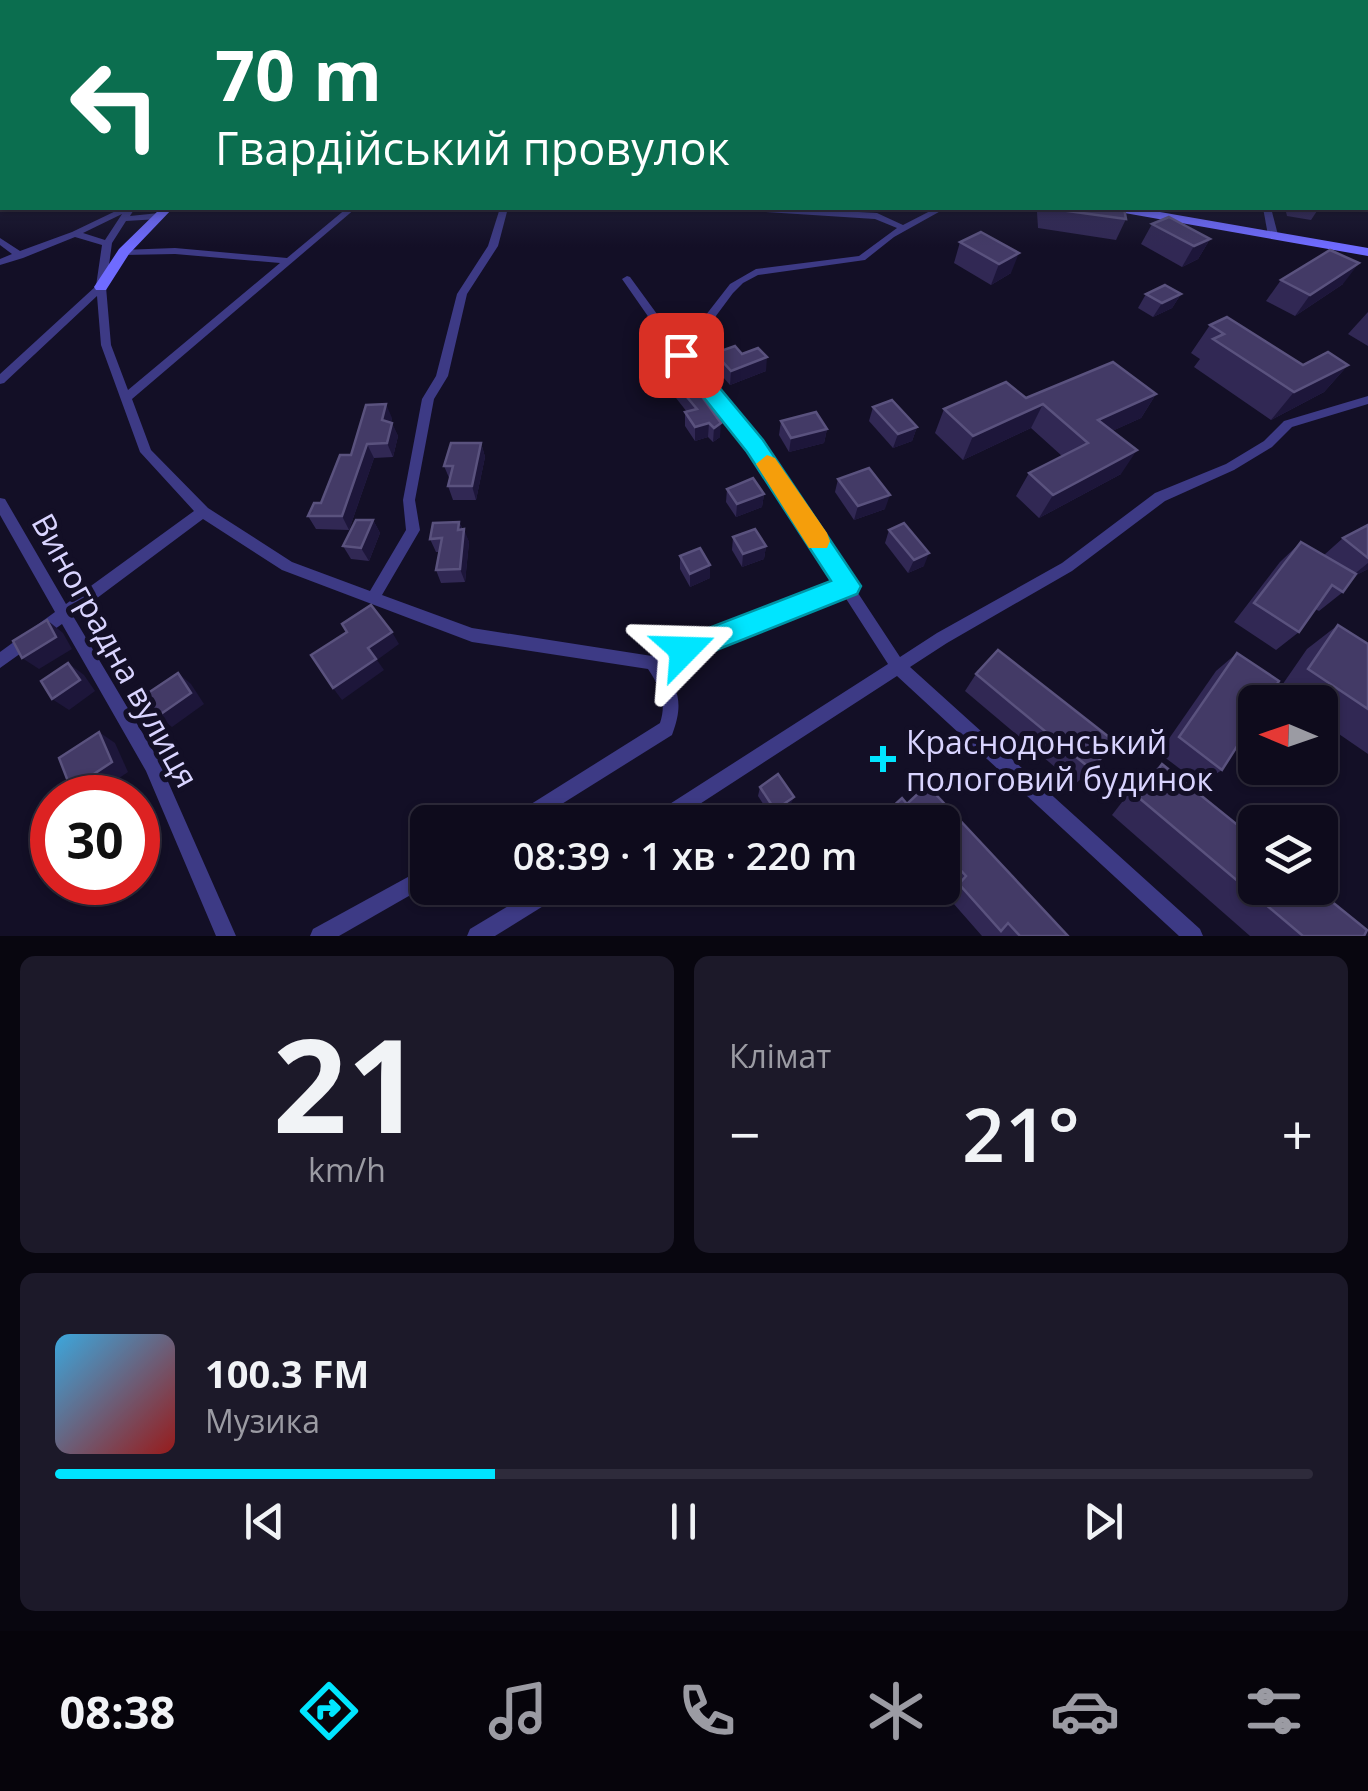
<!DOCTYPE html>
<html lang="uk">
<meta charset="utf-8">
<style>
body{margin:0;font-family:"Open Sans",sans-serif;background:#1c1929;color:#f1f3f6;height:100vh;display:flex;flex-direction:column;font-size:38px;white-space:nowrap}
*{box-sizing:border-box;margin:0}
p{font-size:32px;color:#9b9ba3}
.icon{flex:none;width:55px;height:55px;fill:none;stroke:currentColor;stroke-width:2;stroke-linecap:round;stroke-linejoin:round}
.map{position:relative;height:936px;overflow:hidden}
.panel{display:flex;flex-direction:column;gap:20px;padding:20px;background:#08060f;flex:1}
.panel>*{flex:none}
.hud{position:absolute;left:0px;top:0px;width:1370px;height:210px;box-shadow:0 2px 8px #0004,0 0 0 2px #2e2b3b;background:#0b6e4f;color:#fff;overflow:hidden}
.needle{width:65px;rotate:272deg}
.buttons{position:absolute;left:1238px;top:685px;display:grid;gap:20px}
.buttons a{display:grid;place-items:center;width:100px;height:100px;border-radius:15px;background:#0e0b1c;box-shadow:0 2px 8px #0004,0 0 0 2px #2e2b3b;font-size:50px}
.speed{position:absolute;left:30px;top:775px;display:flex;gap:20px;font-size:50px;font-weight:700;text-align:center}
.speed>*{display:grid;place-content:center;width:130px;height:130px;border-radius:50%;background:#0e0b1c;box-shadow:0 2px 8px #0004,0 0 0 2px #2e2b3b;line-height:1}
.speed .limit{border:15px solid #d22;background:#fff;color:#111}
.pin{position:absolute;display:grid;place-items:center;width:85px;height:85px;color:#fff;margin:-42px;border-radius:20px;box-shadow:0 5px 15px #0006}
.me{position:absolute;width:110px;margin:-55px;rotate:68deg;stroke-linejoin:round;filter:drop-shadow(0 0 8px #0008)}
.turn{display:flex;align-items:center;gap:35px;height:210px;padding:0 50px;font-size:45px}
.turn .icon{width:130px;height:130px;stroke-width:2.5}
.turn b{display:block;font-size:70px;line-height:85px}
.big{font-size:75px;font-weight:600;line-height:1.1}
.panel .card{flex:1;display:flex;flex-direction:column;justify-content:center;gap:15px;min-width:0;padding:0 35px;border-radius:15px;background:#1c1929}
.panel .dial{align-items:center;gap:0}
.dial b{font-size:130px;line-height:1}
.song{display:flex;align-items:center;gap:30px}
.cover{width:120px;height:120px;border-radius:15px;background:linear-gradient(135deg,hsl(200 70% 55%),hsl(0 70% 35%))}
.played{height:10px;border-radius:5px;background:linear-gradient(90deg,#00e5ff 35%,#2e2b3b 35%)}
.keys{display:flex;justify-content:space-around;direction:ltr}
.heat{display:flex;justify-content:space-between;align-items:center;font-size:55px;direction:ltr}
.panel .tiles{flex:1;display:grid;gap:20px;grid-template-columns:1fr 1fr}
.card:last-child{grid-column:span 2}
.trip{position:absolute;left:410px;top:805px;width:550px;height:100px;border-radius:15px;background:#0e0b1c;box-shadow:0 2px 8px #0004,0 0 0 2px #2e2b3b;font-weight:600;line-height:100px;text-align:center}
.menu{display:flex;height:160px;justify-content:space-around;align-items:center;background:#06040b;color:#9b9ba3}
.menu .icon{width:70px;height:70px}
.menu .on{color:#00e5ff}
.menu b{font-size:45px;color:#f1f3f6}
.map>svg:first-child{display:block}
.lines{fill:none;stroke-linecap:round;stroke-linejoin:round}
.street{fill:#3d3a85;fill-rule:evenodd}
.secondary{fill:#6f6bff;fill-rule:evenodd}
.wall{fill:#312854}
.shaded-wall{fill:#1d163a}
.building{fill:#433a66;stroke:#5a527e;stroke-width:2.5}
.route{fill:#00e5ff;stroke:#0095a6;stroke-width:2.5}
.slow{fill:#f59e0b}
.poi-dot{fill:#00e5ff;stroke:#130f26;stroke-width:4}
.labels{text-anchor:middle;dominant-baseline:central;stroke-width:10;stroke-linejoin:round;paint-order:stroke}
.near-street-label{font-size:32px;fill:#d9d4ff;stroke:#130f26}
.near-poi-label{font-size:32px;fill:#d9d4ff;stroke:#130f26;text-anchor:start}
</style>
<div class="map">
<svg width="1368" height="936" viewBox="0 0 1368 936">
<rect width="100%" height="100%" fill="#130f26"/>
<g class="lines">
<g class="street">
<rect x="0" y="155" width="2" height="5"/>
<path d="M0,205H2V208H6L0,211Z"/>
<path d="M122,208H135L130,216L159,213L163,216L159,219L126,221L112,243L106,287L111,345L128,390L280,263L175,254L124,255L121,254V250L175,248L287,258L347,208H356L132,399L151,450L208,508L292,562L370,591L406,530L403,500L422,399L436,376L457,294L488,246L500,208H508L498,246L467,294L448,376L434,399L415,500L420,530L382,595L472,628L652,656L837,584L751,449L677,358L622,279L627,276L630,277L681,347L730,284L756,269L859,256L897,228L875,219L750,211L746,208H784L877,213L903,225L936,208H946L894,237L865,260L758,275L743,283L733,293L687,355L759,443L850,581L853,582L854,587L900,657L937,633L1062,563L1155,493L1226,464L1264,441L1284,421L1368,396V404L1292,427L1272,447L1234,470L1165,501L1072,571L947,643L910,667L1200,929L1203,936H1179L897,676L672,822H648L651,816L888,664L843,594L663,666C680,691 683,706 672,735L533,822H509L512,816L660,723C667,702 660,687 648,669L472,642L282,570L203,519L73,616L158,759L236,936H216L146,771L62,624L0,668V652L55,612L0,515V498L5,499L66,604L194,511L140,452L101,345L97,296L4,383L0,384V374L96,286L102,245L75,237L23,258L0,265V259L12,254L0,245V238L20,251L72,232ZM122,214L105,240L83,233Z"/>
<path d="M1263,208H1271L1278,235L1276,237L1268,235Z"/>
<path d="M428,866V885L339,936H310L313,929Z"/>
<path d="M538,888H563L561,895L495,936H467L470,929Z"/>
</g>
<g class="secondary">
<path d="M161,208H173L129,254L106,290H96L94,287L119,249Z"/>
<path d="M1113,208H1137L1368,248V256L1119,212Z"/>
</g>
</g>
<g class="wall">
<path d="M1039,208H1124L1126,219L1116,240L1038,228L1037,212Z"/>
<path d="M1285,208H1319L1311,220L1287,216Z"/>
<path d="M1152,224L1210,239L1198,259L1182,267L1141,244Z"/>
<path d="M981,232L1011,273L991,285L954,263L960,242Z"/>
<path d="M1281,280L1343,284L1295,316L1266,301Z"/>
<path d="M1146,294H1181L1172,308L1153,317L1138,308Z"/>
<path d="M1368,312V346L1348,334Z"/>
<path d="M1210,325L1303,365H1348L1324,392L1271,420L1194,367L1200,359L1191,353Z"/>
<path d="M715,353L766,371L730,385L714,367Z"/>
<path d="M676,384L707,401L706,402L720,437L713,442L708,437L695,441L685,426V412H687L676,398Z"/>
<path d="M1156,394L1141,418L1112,431L1121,474L1039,518L1016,496L1029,473L1062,456L1031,428L963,460L935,433L944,409L1026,398Z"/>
<path d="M873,407L917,427L912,441L893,448L869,421Z"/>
<path d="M392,418L391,422L398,436L393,457L374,458L349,530L316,529L308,516L321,503L351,455Z"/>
<path d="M781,421L827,429L824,443L789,452L779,435Z"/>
<path d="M481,443L485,457L476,500H453L448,486L450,480L444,466Z"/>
<path d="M838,479L885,509L854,520L835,492Z"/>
<path d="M727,489L764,494L762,507L736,517L726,502Z"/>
<path d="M373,520L380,533L369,561L351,559L343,546Z"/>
<path d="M459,522L469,542L465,582L441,583L436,570L439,552H436L430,539Z"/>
<path d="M1368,525V569L1354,576L1343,592L1319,611L1315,609L1299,632L1276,650L1234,622L1280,562L1301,542L1324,555L1343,538Z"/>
<path d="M889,530L924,566L908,573L885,543Z"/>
<path d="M733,537L766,546L764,559L742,567L732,550Z"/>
<path d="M680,556L710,565V578L690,587L680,569Z"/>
<path d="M1338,625L1368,644V754L1320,721V702H1294L1278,691L1307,649Z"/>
<path d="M1237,653L1222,770L1200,784L1159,753L1216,671Z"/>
<path d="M976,674L1092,770L1075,784L965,691Z"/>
<path d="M1162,764L1364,936H1250L1112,815L1136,784Z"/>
<path d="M927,785L1068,936H982L946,895L953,887L942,875V822H881L890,809L902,798L907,804Z"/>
<path d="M760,787L790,806L773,819L758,796Z"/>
<path d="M873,888H900L885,902Z"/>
</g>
<g class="shaded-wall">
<path d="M1210,239L1198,259L1182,267L1194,246Z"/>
<path d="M1019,253L1011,273L991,285L999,264Z"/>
<path d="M1359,263L1343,284L1295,316L1310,295Z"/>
<path d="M1181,294L1172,308L1153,317L1162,303Z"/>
<path d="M767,357L766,371L730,385L731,371Z"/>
<path d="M1348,365L1324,392L1271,420L1294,392Z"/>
<path d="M708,387L707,401L698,405V391Z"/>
<path d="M1156,394L1141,418L1088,442L1098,420Z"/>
<path d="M386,404L392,418L388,434L382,420Z"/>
<path d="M1043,404L1031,428L963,460L973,436Z"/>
<path d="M392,423L398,436L393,457L387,443Z"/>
<path d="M709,423L708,437L695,441V427Z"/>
<path d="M721,423L720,437L713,442L714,428Z"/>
<path d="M917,427L912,441L893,448L898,434Z"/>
<path d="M827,429L824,443L789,452L791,438Z"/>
<path d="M481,443L485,457L476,500L472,486Z"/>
<path d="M367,444L374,458L349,530L342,516Z"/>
<path d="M1137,450L1121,474L1039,518L1053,495Z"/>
<path d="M764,494L762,507L736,517L737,504Z"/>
<path d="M890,495L885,509L854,520L858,506Z"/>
<path d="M373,520L380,533L369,561L361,548Z"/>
<path d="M459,522L464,534V529L469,542L465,582L460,569L458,530Z"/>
<path d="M766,546L764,559L742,567L743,554Z"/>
<path d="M929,553L924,566L908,573L914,560Z"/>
<path d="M1368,563V569L1347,580Z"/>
<path d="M710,565V578L690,587V574Z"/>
<path d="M47,620L63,633L72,649L39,669L22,658Z"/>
<path d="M392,632L399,644L377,660L384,670L342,700L333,688L368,648Z"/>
<path d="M68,663L84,675L95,691L69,710L52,699Z"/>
<path d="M178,673L191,684L204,704L172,727L158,716Z"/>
<path d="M99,732L115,743L128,772L90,798H87L71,789Z"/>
<path d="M794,797L790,806L773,819L775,810Z"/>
</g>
<g class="building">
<path d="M1046,208H1124L1126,219Z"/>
<path d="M1169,217L1210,239L1194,246L1152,224Z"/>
<path d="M981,232L1019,253L999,264L960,242Z"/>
<path d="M1330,250L1359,263L1310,295L1281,280Z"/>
<path d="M1165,285L1181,294L1162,303L1146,294Z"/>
<path d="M1227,317L1303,365L1328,352L1348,365L1294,392L1213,339L1224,334L1210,325Z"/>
<path d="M735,346L742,354L758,348L767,357L731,371L715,353Z"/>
<path d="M1113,362L1156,394L1098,420L1137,450L1053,495L1029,473L1088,443L1043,404L973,436L944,409L1006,382L1026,398Z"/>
<path d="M698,375L708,387L698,391L721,423L714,428L709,423L695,427L685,412L697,409L676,384Z"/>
<path d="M892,400L917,427L898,434L873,407Z"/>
<path d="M386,404L382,420L392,423L387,443L367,444L342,516H308L314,503H321L340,455H351L366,405Z"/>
<path d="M816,412L827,429L791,438L781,421Z"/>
<path d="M451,443H481L472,486H448L453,466H444Z"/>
<path d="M869,468L890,495L858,506L838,479Z"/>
<path d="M753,478L764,494L737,504L727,489Z"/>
<path d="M356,520H373L361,548L343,546Z"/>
<path d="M459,522L458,530L464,529L460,569L436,570L442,538L430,539L433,523Z"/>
<path d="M904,523L929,553L914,560L889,530Z"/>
<path d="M1368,525V558L1343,538Z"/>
<path d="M755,529L766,546L743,554L733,537Z"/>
<path d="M1301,542L1356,574L1343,592L1332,585L1299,632L1254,603Z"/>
<path d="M700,548L710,565L690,574L680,556Z"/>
<path d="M371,605L392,632L368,648L376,659L333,688L311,655L347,632L342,624Z"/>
<path d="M47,620L56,637L22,658L13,641Z"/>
<path d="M1338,625L1368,644V709L1308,669Z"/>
<path d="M998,650L1114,741L1092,770L976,674Z"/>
<path d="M1237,653L1279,681L1265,702H1255V718L1222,770L1179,737Z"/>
<path d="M68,663L80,680L52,699L41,681Z"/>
<path d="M178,673L191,693L158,716L145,695Z"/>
<path d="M99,732L112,762L71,789L59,758Z"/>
<path d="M1162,764L1255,839V888H1315L1367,930L1364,936H1303L1138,797Z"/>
<path d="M778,774L794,797L775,810L760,787Z"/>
<path d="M927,785L1068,936H1020L1008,923L1001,931L959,884L966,876L942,850V822H887L895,814L890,809L902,798L907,804Z"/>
</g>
<linearGradient id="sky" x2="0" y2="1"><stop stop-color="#0a0815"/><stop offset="0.47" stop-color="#333752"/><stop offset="1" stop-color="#333752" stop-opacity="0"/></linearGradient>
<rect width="1368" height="247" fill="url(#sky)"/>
<path class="route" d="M681,349L688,350L763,440L861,586L857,594L684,663L675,659L671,650L675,641L831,581L747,452L674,360L671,355Z"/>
<path class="slow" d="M767,455L775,458L827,533L830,541L827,548H809L756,464Z"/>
<path class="poi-dot" d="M878 744h10v10h10v10h-10v10h-10v-10h-10v-10h10z"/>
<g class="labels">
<g class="near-street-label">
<text transform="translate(116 650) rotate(61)">Виноградна вулиця</text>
</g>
<g class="near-poi-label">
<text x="906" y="741">Краснодонський<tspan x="906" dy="37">пологовий будинок</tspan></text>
</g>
</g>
</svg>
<div class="buttons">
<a><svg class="needle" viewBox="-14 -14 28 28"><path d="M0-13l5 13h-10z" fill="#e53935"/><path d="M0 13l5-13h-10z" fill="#9b9ba3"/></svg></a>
<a><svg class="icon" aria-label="layers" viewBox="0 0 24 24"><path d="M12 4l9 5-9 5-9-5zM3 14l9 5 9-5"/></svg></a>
</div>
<div class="speed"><div class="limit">30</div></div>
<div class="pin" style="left:681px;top:355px;background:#d93025"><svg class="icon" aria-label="arrive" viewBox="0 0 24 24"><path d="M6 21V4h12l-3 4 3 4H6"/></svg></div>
<svg class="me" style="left:684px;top:650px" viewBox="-20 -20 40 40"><path d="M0-17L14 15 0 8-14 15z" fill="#00e5ff" stroke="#fff" stroke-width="4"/></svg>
<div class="trip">08:39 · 1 хв · 220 m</div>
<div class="hud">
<div class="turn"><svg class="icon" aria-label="left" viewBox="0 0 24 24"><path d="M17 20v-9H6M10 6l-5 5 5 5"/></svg><div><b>70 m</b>Гвардійський провулок</div></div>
</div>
</div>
<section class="panel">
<div class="tiles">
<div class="card dial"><b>21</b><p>km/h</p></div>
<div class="card"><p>Клімат</p>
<div class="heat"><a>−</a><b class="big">21°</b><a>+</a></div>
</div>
<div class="card">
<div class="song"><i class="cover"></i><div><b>100.3 FM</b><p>Музика</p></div></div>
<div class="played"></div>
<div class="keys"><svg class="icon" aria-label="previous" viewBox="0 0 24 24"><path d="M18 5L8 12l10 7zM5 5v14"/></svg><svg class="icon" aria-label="pause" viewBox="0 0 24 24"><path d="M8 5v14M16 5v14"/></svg><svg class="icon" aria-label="next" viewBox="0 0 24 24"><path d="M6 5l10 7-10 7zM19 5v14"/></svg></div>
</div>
</div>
</section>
<nav class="menu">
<b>08:38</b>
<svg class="icon on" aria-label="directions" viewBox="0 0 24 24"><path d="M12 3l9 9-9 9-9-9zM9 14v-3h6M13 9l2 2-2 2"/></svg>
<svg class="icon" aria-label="music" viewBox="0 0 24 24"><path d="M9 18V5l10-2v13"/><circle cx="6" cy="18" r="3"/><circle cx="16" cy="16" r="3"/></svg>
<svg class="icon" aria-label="phone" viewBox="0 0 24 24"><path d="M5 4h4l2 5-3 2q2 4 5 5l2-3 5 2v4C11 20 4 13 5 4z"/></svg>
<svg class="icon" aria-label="climate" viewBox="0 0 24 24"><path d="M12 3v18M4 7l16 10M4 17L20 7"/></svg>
<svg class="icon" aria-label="car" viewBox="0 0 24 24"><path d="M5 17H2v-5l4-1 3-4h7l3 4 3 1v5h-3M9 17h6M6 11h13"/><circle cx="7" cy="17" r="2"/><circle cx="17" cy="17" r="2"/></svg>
<svg class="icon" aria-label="filters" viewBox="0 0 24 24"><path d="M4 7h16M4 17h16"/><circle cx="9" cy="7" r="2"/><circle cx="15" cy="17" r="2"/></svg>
</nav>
